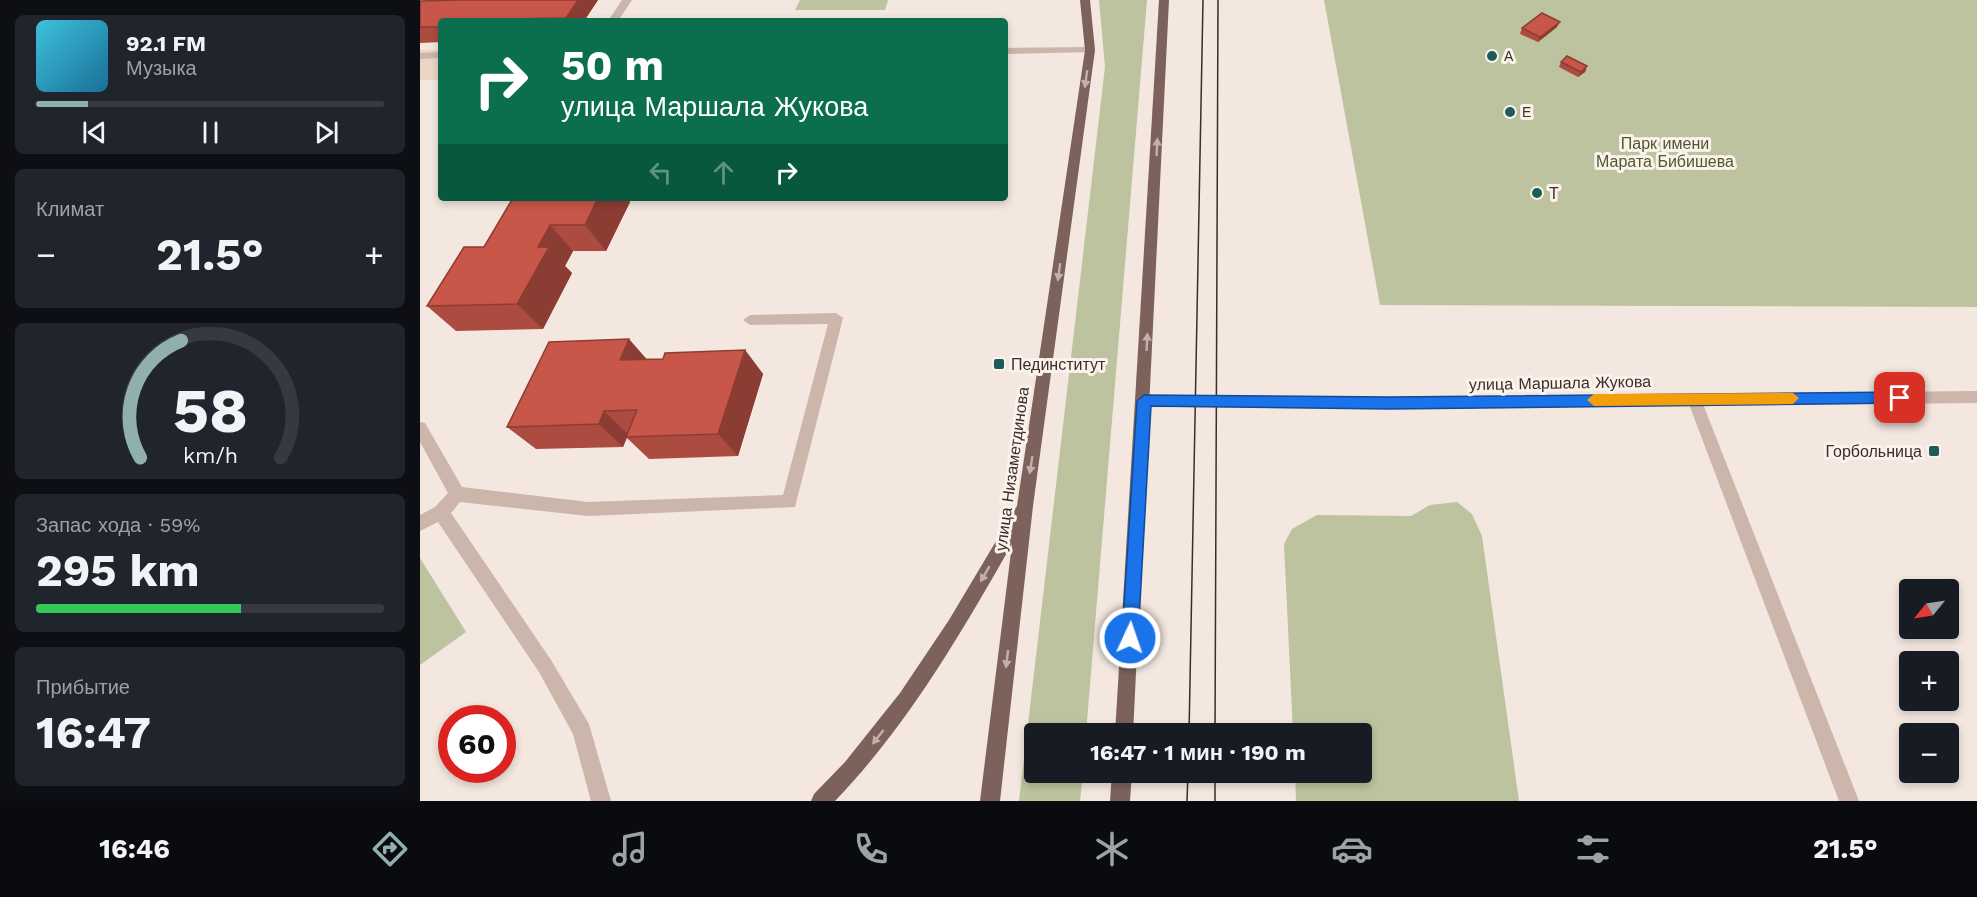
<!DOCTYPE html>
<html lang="ru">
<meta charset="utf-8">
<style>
body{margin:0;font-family:"Work Sans",sans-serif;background:#20242c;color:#f1f3f6;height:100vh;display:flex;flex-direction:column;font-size:22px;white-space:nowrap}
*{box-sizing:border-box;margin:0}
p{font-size:20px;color:#9ea1a6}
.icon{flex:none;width:33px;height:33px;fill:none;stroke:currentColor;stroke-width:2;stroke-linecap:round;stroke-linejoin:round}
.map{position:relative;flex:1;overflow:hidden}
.drawer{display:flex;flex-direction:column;gap:15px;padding:15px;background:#0d0f14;width:420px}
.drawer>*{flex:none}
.top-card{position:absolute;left:18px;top:18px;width:570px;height:183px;border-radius:6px;box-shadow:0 3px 9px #0003;background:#0b6e4f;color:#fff;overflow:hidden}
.needle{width:39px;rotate:240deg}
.fabs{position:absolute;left:1479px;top:579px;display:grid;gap:12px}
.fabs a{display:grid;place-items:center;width:60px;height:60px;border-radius:6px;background:#171b24;box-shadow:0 3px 9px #0003;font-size:30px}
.speed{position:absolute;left:18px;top:705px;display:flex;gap:12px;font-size:30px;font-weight:700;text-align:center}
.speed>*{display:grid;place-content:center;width:78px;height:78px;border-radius:50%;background:#171b24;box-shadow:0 3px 9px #0003;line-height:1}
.speed .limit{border:9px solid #d22;background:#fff;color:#111}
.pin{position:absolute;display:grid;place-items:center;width:51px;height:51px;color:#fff;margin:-26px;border-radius:12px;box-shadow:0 3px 9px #0006}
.me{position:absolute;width:66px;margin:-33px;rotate:3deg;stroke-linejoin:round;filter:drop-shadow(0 0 4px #0008)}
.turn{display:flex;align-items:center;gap:21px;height:126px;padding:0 24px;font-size:27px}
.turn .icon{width:78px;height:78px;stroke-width:2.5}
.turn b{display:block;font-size:42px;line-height:51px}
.lanes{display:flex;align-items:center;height:57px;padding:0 24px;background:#0003;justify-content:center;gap:30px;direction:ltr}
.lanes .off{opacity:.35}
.big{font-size:45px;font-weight:700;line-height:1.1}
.drawer .tile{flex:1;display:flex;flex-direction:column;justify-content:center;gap:9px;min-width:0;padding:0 21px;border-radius:9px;background:#20242c}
.drawer .dial{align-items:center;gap:0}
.dial svg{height:156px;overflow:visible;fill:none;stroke:#363941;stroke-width:7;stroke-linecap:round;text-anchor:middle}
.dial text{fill:#f1f3f6;stroke:none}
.song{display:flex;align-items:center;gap:18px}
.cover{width:72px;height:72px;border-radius:9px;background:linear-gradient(135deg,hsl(190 70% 55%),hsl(200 70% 35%))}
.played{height:6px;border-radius:3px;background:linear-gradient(90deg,#92afaf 15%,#363941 15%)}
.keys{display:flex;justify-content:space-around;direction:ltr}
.heat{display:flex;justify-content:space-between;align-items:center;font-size:33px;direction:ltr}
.charge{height:9px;border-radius:4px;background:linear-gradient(90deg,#34c759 59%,#363941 0)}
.trip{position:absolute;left:604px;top:723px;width:348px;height:60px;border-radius:6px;background:#171b24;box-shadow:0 3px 9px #0003;font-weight:700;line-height:60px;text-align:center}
.tabs{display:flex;height:96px;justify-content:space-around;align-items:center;background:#090b0e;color:#9ea1a6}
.tabs .icon{width:42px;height:42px}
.tabs .current{color:#92afaf}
.tabs b{font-size:27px;color:#f1f3f6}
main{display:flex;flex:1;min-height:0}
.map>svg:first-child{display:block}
.green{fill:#bcc39e}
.plaza{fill:#ebd6c6}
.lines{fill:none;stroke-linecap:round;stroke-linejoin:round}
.service{fill:#ccb5aa;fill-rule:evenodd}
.tertiary{fill:#ccb5aa;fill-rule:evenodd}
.primary{fill:#7c625b;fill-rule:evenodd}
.tram{stroke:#3a2d2a;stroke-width:1.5}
.wall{fill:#ac4b3f}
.shaded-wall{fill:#8c3d33}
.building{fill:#c85749;stroke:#8c3d33;stroke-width:1.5}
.oneway{fill:#c2b1ab}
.route{fill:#1a73e8;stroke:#114b97;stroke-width:1.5}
.slow{fill:#f59e0b}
.poi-dot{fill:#1e5c58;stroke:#fbf2ec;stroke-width:2}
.labels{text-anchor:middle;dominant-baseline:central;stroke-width:6;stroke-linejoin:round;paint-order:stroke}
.far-poi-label{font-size:14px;fill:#3a2d2a;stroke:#fbf2ec;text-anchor:start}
.park-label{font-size:16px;fill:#4e592d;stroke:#fbf2ec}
.poi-label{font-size:16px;fill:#3a2d2a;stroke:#fbf2ec;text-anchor:start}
.street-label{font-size:16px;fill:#3a2d2a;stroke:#fbf2ec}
</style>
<main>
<section class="drawer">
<div class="tile">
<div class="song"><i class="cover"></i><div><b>92.1 FM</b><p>Музыка</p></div></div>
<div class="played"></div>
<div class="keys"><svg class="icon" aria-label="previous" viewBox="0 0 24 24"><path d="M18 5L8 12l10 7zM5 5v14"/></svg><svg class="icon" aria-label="pause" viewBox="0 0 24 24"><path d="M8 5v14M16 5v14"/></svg><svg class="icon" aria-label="next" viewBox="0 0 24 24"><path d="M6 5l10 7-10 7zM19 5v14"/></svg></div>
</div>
<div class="tile"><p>Климат</p>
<div class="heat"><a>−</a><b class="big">21.5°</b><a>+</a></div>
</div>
<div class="tile dial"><svg viewBox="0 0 100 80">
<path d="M14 69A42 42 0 1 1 86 69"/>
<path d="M14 69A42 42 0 0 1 35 9" stroke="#92afaf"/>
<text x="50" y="56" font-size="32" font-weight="700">58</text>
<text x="50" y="72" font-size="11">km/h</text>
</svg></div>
<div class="tile"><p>Запас хода · 59%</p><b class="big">295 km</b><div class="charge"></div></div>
<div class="tile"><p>Прибытие</p><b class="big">16:47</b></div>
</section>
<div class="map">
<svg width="1557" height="801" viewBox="0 0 1557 801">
<rect width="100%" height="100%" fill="#f3e7df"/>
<g class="green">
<path d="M380,0H468L465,10H375Z"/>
<path d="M679,0H727L666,733L615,734V772L663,773L660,801H599L685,67Z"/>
<path d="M904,0H1557V307L960,305Z"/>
<path d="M1037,502L1052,514L1062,536L1099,801H876L875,773L942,772V734L873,733L864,544L872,529L897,515L991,516L1010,505Z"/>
<path d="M0,558L46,632L0,665Z"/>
</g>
<rect class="plaza" x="0" y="50" width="21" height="30"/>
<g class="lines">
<g class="service">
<path d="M202,0H212L198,21H188Z"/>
<path d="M670,47L674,48V52L585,54V48Z"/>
<path d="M21,52V58L0,59V53Z"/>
<path d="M416,313L423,318L375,507L168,516L40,502L31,513L131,660L169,724L191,801H171L153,734L119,672L18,522L0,531V515L15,507L28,493L0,442V422L5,423L42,487L168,502L363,495L408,324L330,325L323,320L330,315Z"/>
<path d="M1274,393L1279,395L1281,399L1439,801H1419L1267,399L1269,395Z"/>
</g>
<path class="tertiary" d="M1557,391V403L970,409L724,407L719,405L716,401L719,397L724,395L970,397Z"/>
<g class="primary">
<path d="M660,0H670L675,50L613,506L580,801H560L592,544C540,635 488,725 415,801H391L394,794L425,762L480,693L529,620L597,506L665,50Z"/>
<path d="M739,0H749L713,734H695Z"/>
<path d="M692,772H712L710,801H690Z"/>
</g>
<g class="tram">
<path d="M769,734L783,0"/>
<path d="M795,734L798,0"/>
<path d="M795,772V801"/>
<path d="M767,801L768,772"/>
</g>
</g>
<g class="wall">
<path d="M41,0H178L164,21H21V42L0,43V1Z"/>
<path d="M1137,27L1118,42L1100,34L1102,28Z"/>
<path d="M1141,62L1167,66L1165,72L1158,77L1139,67Z"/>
<path d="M93,198H207L210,202L186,251H153L145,266L152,273L123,329L36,331L7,306L64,247Z"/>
<path d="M325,350L343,374L318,456L229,459L207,438L203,447L116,449L87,427L227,359H243Z"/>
</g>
<g class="shaded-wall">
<path d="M158,0H178L164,21H148L146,18Z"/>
<path d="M1140,22L1137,27L1118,42L1120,37Z"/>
<path d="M1167,66L1165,72L1158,77L1161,72Z"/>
<path d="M178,198H207L210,202L186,251L165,225Z"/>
<path d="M130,225L153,251L145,266L152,273L123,329L97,304L118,247Z"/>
<path d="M209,339L231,364L200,360Z"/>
<path d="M325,350L343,374L318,456L298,434Z"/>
<path d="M184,411L208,434L203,447L179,424Z"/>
</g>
<g class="building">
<path d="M41,0H158L146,18L31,20L30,21H21V27H0V1Z"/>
<path d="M1122,13L1140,22L1120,37L1102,28Z"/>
<path d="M1147,56L1167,66L1161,72L1141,62Z"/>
<path d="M93,198H178L165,225H130L118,247H129L97,304L7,306L44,247H64Z"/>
<path d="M209,339L200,360L243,359L245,353L325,350L298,434L206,437L217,410L184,411L179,424L87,427L129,342Z"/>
</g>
<defs><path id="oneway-solid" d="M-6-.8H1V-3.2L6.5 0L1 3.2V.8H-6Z" transform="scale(1.5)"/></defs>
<g class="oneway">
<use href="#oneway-solid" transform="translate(666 79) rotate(98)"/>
<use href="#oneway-solid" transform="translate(737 147) rotate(-87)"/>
<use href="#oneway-solid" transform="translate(639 272) rotate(98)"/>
<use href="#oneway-solid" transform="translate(727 342) rotate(-87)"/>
<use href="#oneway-solid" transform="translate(611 465) rotate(99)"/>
<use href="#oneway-solid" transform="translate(565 574) rotate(120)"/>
<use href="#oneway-solid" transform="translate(587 659) rotate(97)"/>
<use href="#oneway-solid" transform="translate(458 737) rotate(128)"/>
</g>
<path class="route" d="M1480,392L1487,398L1480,403L970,409L731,406L718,638L716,644L710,646L704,644L702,638L717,401L724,395L970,397Z"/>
<path class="slow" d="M1373,393L1379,398L1373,404L1174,406L1167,400L1174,394Z"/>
<g class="poi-dot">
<circle cx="1072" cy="56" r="6"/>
<circle cx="1090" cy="112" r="6"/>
<circle cx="1117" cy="193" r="6"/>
<rect x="573" y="358" width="12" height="12" rx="3"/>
<rect x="1508" y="445" width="12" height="12" rx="3"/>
</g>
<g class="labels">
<g class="far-poi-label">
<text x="1084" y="56">А</text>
<text x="1102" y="112">Е</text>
</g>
<g class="park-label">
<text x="1245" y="143">Парк имени<tspan x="1245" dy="18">Марата Бибишева</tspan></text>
</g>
<g class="poi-label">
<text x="1129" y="193">Т</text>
<text x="591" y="364">Пединститут</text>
<text x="1502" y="451" text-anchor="end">Горбольница</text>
</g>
<g class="street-label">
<text transform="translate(1140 383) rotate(-1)">улица Маршала Жукова</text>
<text transform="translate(592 469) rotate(-82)">улица Низаметдинова</text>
</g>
</g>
</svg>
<div class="fabs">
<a><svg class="needle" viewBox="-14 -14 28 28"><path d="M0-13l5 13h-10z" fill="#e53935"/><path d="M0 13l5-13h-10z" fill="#9ea1a6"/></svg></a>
<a>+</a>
<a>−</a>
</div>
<div class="speed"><div class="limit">60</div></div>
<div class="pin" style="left:1480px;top:398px;background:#d93025"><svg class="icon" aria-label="arrive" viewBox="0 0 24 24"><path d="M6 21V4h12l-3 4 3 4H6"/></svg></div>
<svg class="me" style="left:710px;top:638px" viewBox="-20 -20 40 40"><circle r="17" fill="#1a73e8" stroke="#fff" stroke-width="3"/><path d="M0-11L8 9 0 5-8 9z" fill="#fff"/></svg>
<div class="trip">16:47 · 1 мин · 190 m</div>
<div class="top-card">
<div class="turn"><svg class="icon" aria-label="right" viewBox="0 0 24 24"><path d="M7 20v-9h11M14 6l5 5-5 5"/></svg><div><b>50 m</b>улица Маршала Жукова</div></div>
<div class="lanes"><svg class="icon off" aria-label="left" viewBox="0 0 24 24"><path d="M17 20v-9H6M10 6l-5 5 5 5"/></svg><svg class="icon off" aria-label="ahead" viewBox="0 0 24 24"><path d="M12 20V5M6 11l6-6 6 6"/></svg><svg class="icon" aria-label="right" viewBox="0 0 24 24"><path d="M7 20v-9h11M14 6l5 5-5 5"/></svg></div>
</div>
</div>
</main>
<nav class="tabs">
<b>16:46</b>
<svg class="icon current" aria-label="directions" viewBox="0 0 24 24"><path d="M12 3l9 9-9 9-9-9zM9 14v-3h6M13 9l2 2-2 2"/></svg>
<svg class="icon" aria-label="music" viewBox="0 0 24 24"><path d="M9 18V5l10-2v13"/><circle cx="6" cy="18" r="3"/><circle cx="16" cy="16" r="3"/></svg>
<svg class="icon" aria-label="phone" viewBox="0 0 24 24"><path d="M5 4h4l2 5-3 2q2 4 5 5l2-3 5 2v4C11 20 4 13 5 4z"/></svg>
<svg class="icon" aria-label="climate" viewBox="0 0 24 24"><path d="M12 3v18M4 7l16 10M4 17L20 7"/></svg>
<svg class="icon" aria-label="car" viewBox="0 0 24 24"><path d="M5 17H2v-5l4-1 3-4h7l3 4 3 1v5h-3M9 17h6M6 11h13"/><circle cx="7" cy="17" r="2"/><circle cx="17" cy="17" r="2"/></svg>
<svg class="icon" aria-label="filters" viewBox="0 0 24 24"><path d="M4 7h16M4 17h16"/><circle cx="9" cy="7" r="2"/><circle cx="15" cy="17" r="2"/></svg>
<b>21.5°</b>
</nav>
